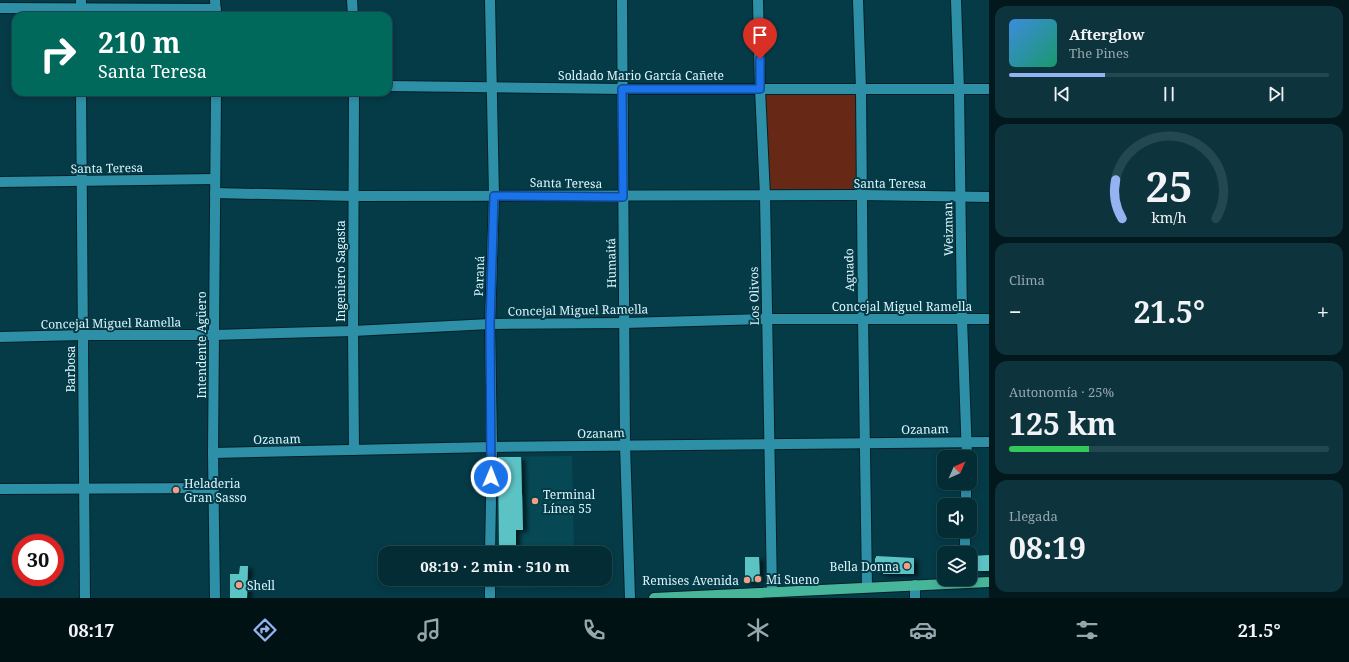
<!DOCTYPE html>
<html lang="es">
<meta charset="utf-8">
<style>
body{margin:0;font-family:"Noto Serif",serif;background:#0d343d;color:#f1f3f6;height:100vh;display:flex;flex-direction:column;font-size:15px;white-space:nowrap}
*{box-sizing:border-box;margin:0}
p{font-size:13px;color:#97a7ad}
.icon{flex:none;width:22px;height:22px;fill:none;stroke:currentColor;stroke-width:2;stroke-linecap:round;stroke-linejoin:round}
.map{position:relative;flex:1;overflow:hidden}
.details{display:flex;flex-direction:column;gap:6px;padding:6px;background:#02181d;width:360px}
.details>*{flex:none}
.top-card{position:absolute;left:12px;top:12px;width:380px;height:84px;border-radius:12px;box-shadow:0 2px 6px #0003,0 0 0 1px #244850;background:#00695c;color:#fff;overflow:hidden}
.needle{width:26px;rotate:45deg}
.tools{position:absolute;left:937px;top:450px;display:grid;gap:8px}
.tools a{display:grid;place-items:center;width:40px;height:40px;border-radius:8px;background:#032c35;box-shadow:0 2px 6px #0003,0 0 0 1px #244850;font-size:20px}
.speed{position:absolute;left:12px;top:534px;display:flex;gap:8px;font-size:20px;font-weight:700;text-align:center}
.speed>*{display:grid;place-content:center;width:52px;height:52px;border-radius:50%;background:#032c35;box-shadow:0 2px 6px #0003,0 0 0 1px #244850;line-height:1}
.speed .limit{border:6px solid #d22;background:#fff;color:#111}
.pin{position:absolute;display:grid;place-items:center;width:34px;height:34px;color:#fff;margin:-41px -17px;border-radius:50% 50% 50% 0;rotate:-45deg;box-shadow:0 0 4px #0007}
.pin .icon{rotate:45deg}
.me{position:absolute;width:44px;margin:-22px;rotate:1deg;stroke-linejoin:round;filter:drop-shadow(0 0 3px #0008)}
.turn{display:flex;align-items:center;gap:14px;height:84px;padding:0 20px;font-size:18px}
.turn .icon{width:52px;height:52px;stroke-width:2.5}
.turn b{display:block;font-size:28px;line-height:34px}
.big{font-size:30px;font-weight:700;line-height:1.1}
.details .tile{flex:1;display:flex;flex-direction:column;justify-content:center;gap:6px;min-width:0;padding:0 14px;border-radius:12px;background:#0d343d}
.details .dial{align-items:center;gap:0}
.dial svg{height:104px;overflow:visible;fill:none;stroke:#244850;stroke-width:7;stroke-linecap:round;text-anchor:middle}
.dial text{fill:#f1f3f6;stroke:none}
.song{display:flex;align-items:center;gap:12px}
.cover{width:48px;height:48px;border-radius:6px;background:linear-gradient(135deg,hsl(210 70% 55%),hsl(160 70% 35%))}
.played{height:4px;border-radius:2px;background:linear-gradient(90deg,#95b2f1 30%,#244850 30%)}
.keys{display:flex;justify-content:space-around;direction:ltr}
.heat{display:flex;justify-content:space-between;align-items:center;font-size:22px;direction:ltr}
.charge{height:6px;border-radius:3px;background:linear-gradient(90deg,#34c759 25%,#244850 0)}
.trip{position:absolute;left:378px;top:546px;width:234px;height:40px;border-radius:12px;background:#032c35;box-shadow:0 2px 6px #0003,0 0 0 1px #244850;font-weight:700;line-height:40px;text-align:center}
.dock{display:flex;height:64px;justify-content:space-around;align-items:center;background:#011215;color:#97a7ad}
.dock .icon{width:28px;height:28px}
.dock .on{color:#95b2f1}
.dock b{font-size:18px;color:#f1f3f6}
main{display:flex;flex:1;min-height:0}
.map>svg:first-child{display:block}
.built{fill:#074855}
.green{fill:#672915}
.building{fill:#5bc3c5;filter:url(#shadow)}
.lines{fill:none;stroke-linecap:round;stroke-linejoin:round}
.minor-casing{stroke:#022028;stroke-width:12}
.major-casing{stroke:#022028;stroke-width:12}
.minor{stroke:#2e90a7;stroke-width:10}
.major{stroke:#46b599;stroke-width:10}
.route-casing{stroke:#114b97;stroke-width:10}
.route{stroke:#1a73e8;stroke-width:7}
.poi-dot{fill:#f39f85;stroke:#043b47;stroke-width:1.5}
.labels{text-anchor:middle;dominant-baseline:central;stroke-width:4;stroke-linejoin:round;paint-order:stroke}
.street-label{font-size:12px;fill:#ddf6fe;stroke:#043b47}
.poi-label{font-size:12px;fill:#ddf6fe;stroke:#043b47;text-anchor:start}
</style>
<main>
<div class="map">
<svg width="989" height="598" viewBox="0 0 989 598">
<defs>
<filter id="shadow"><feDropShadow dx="4.5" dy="2.5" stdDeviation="2" flood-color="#0009"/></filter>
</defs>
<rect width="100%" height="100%" fill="#043b47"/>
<g class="built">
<path d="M572,456L574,553H499L497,457Z"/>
<path d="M499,579H575V587L500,588Z"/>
</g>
<path class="green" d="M760,89H861L862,195L765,196Z"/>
<g class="building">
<path d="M498,457H521L523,530H516V545L499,546Z"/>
<path d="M989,555V571H978L973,566L972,556Z"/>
<path d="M876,556L914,558V574H883V572H877V567H875V558H876Z"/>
<path d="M745,557H759L760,581L745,582Z"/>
<path d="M240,566H248L247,598H230V574H239Z"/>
</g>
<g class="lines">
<g class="minor-casing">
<g id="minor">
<path d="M81,0V16"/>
<path d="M215,0L216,16"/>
<path d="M352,0L353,16"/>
<path d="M490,0L494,196L490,324L492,447L490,553"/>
<path d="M622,0L625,445L630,598"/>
<path d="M758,0L760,89L765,196L772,592"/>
<path d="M858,0L861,89L863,318L867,587"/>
<path d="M956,0L959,89L962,319L967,457"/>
<path d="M0,8L216,9"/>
<path d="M388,86L622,89H989"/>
<path d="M81,92L85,598"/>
<path d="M354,92L353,331L354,450"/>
<path d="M0,182L214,179"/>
<path d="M215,193L354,196L862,195L989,197"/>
<path d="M0,337L83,335H214L353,331L490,324L625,323L767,319H989"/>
<path d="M213,453L492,447L989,442"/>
<path d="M0,489L214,488"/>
<path d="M966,505V483"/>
<path d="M965,553V531"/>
<path d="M915,585V598"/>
<path d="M215,598L213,453L216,92"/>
<path d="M490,598V579"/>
</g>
</g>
<g class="major-casing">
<path id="major" d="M654,598L989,582"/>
</g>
<use href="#minor" class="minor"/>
<use href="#major" class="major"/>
</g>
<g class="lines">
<g class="route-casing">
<path id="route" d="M491,477L490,324L494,196L623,197L622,89H760V59"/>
</g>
<use href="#route" class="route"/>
</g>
<g class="poi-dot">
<circle cx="176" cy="490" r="4"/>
<circle cx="535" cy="501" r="4"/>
<circle cx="907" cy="566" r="4"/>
<circle cx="758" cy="579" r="4"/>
<circle cx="747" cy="580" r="4"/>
<circle cx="239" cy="585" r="4"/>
</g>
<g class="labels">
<g class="street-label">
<text x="641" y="75">Soldado Mario García Cañete</text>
<text transform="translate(107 168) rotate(-1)">Santa Teresa</text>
<text transform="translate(566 183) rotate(1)">Santa Teresa</text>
<text x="890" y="183">Santa Teresa</text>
<text transform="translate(948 229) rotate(-91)">Weizman</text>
<text transform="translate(611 263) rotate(-91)">Humaitá</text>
<text transform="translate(849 270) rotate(-91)">Aguado</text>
<text transform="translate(340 271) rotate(-90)">Ingeniero Sagasta</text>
<text transform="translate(479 276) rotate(-88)">Paraná</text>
<text transform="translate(754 296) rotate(-91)">Los Olivos</text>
<text x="902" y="306">Concejal Miguel Ramella</text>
<text transform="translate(578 310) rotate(-1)">Concejal Miguel Ramella</text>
<text transform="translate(111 323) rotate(-1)">Concejal Miguel Ramella</text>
<text transform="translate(201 345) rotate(-90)">Intendente Agüero</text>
<text transform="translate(70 369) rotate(-90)">Barbosa</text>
<text transform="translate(925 429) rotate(-1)">Ozanam</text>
<text transform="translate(601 433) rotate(-1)">Ozanam</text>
<text transform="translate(277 439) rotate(-1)">Ozanam</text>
</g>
<g class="poi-label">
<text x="184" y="483">Heladeria<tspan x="184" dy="14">Gran Sasso</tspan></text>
<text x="543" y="494">Terminal<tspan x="543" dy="14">Línea 55</tspan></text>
<text x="899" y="566" text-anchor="end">Bella Donna</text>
<text x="766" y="579">Mi Sueno</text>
<text x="739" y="580" text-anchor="end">Remises Avenida</text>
<text x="247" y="585">Shell</text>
</g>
</g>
</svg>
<div class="tools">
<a><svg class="needle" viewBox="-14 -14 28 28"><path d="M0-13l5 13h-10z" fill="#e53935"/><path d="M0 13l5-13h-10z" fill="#97a7ad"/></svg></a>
<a><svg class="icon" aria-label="sound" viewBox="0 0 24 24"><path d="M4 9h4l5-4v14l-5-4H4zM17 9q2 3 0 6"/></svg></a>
<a><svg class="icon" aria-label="layers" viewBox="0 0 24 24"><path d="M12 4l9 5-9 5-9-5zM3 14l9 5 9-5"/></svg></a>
</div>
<div class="speed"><div class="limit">30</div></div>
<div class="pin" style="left:760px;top:59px;background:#d93025"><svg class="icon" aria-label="arrive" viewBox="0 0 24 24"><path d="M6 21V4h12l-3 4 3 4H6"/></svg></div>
<svg class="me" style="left:491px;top:477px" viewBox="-20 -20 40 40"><circle r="17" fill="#1a73e8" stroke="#fff" stroke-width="3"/><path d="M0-11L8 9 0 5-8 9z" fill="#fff"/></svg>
<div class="trip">08:19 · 2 min · 510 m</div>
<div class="top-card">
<div class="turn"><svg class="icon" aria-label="right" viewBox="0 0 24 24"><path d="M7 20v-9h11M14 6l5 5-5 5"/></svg><div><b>210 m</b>Santa Teresa</div></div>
</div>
</div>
<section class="details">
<div class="tile">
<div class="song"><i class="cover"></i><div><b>Afterglow</b><p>The Pines</p></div></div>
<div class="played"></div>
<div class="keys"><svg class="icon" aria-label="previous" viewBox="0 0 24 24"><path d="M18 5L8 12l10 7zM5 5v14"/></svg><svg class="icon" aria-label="pause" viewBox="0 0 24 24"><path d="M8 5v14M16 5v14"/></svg><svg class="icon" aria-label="next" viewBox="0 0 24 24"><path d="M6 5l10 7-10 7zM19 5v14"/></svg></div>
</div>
<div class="tile dial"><svg viewBox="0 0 100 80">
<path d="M14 69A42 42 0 1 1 86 69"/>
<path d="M14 69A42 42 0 0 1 9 39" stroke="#95b2f1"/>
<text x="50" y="56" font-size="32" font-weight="700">25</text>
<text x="50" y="72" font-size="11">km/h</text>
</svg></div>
<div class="tile"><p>Clima</p>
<div class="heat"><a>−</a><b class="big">21.5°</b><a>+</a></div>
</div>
<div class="tile"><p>Autonomía · 25%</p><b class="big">125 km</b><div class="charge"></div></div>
<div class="tile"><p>Llegada</p><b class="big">08:19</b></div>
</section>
</main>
<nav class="dock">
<b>08:17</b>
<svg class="icon on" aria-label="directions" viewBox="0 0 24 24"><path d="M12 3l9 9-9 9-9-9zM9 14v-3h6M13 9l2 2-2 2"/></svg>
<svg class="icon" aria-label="music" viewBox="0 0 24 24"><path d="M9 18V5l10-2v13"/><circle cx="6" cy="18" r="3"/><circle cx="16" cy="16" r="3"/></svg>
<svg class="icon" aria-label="phone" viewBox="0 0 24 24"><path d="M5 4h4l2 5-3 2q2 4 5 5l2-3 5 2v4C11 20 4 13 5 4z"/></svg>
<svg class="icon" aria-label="climate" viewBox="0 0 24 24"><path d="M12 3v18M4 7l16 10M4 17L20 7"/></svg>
<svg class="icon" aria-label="car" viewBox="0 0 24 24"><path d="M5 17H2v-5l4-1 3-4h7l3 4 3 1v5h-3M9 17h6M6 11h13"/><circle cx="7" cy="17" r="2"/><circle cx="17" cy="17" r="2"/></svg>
<svg class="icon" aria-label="filters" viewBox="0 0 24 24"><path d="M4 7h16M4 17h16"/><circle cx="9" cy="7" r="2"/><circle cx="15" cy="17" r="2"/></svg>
<b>21.5°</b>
</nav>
